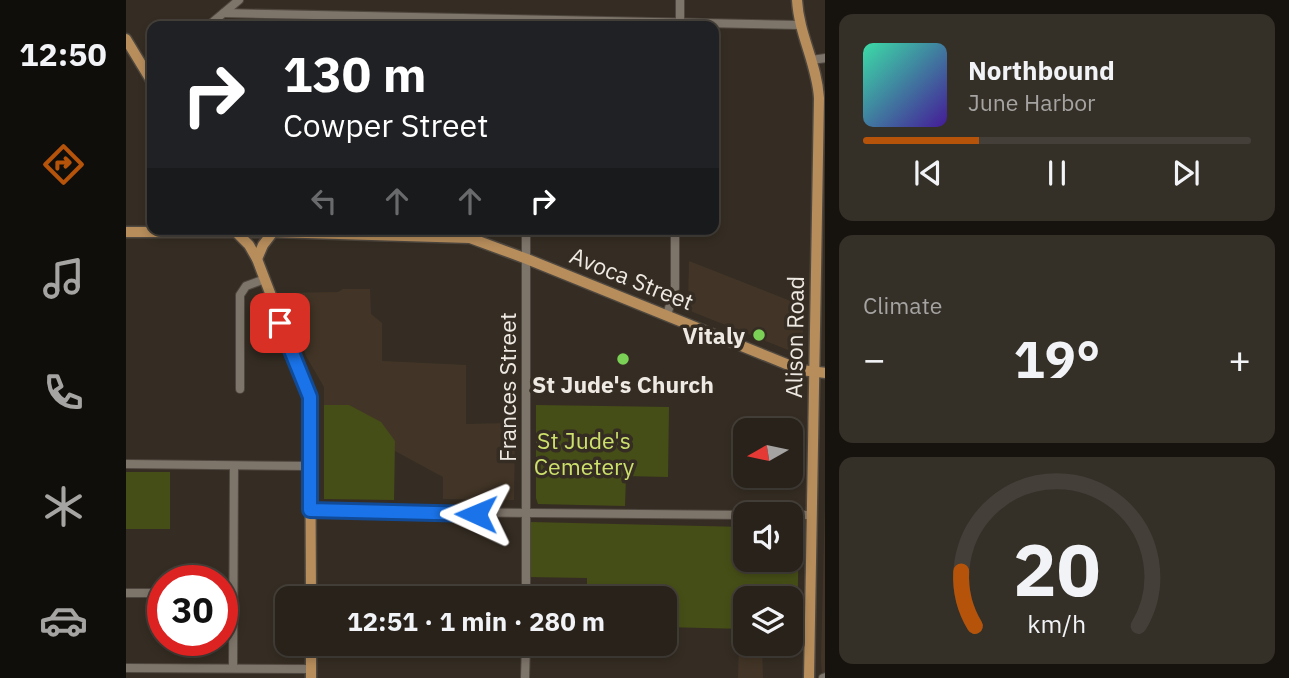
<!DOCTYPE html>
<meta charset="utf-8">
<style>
body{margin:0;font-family:"IBM Plex Sans",sans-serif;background:#342f27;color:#f1f3f6;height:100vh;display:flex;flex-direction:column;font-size:26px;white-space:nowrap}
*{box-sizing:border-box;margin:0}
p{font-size:23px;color:#a5a4a2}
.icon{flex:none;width:38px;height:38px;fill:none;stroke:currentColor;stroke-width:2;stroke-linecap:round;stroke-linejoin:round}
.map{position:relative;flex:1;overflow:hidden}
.sheet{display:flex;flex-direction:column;gap:14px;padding:14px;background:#16130e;width:464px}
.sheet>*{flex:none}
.top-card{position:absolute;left:21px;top:21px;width:572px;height:214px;border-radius:14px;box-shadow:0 4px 10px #0003,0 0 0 2px #443f39;background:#202124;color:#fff;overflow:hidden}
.needle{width:46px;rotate:261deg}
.tools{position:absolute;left:607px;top:418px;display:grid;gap:14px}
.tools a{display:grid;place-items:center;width:70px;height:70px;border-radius:14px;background:#28221a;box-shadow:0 4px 10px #0003,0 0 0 2px #443f39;font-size:35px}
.speed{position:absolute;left:21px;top:565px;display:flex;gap:14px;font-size:35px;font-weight:700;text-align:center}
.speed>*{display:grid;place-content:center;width:91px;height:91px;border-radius:50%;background:#28221a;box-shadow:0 4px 10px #0003,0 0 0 2px #443f39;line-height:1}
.speed .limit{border:10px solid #d22;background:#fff;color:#111}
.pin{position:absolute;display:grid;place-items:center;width:60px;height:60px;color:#fff;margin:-30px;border-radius:14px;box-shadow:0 4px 10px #0006}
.me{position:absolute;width:77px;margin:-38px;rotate:271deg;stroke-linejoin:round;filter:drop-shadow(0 0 5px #0008)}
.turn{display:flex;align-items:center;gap:24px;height:147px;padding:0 21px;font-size:32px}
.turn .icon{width:91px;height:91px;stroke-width:2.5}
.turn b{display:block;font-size:49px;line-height:60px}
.lanes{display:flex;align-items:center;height:66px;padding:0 21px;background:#0003;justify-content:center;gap:35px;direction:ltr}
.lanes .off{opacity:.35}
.big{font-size:52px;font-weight:700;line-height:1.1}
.sheet .widget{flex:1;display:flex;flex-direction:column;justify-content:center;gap:10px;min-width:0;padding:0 24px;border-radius:14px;background:#342f27}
.sheet .dial{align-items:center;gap:0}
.dial svg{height:182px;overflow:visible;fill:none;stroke:#443f39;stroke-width:7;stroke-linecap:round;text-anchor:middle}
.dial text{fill:#f1f3f6;stroke:none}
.song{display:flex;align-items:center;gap:21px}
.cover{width:84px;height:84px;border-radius:10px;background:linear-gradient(135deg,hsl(160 70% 55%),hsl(260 70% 35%))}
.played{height:7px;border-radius:4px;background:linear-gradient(90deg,#b45309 30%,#443f39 30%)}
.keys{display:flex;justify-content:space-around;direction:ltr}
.heat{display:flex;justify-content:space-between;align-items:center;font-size:38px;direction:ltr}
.trip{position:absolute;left:149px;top:586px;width:402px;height:70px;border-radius:14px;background:#28221a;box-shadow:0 4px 10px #0003,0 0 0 2px #443f39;font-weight:700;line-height:70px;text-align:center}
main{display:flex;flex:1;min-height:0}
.tab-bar{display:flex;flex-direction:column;width:126px;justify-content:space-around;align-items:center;background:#100e0a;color:#a5a4a2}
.tab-bar .icon{width:49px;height:49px}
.tab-bar .current{color:#b45309}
.tab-bar b{font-size:32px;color:#f1f3f6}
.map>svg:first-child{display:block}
.built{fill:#423527}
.green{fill:#464e17}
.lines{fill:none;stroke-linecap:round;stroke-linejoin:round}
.minor-casing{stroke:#4f4840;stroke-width:10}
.major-casing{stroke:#4f4840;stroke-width:13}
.minor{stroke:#7e756a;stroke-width:8}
.major{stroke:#b68d5b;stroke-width:10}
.route-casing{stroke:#114b97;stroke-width:18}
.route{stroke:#1a73e8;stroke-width:12}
.poi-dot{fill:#7ad156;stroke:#352d23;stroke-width:2.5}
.labels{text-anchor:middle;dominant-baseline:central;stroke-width:7;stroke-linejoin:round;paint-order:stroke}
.street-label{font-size:23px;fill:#eee9e3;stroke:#352d23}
.poi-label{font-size:23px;font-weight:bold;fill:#eee9e3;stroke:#352d23;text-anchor:end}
.park-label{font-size:23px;fill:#cde06c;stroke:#352d23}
</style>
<main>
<nav class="tab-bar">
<b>12:50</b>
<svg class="icon current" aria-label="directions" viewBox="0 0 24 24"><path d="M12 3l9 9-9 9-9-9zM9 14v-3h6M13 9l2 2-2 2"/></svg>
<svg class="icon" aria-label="music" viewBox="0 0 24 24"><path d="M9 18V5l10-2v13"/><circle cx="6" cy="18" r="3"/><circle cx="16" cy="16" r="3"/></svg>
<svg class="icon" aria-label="phone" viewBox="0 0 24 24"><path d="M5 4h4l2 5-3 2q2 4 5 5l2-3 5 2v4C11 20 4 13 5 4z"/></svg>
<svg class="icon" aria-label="climate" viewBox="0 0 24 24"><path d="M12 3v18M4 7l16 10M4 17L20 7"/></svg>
<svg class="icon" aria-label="car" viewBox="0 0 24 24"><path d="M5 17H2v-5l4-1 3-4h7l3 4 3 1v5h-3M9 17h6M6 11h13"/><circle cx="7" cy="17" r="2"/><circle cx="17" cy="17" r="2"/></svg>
</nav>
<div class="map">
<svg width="700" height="678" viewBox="0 0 700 678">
<rect width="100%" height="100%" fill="#352d23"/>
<g class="built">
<path d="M563,261L677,306V356L562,310Z"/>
<path d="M217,289H244L245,314L256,323V361L340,365V424L389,423L388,500L317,499V477L269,451V441L223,405H198V387L180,356L158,293L212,292Z"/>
<path d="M699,500L700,678H696L695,659Z"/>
<path d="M613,642L636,644L637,678H612Z"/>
</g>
<g class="green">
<path d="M198,405H223L255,422L269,441L268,500L198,499Z"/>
<path d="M410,405L543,407L542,477L500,476L499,506L412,504L410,498Z"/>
<rect x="0" y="472" width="44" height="57"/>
<path d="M404,522L619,527L620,560H665V528H673L671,630H665V598H620L619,629L539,627V598H461V578L403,577Z"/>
</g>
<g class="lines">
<g class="minor-casing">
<g id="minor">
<path d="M98,13L673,25"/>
<path d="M554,25V0"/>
<path d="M82,26L113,0"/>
<path d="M685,60L700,58"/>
<path d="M400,229V598"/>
<path d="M541,315L549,288V229"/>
<path d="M114,389V295L120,286L139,279"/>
<path d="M0,464L184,466"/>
<path d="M184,511L620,515"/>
<path d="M665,515H686"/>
<path d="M0,593H37"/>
<path d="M96,593H107"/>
<path d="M0,668L185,669"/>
<path d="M107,668L108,466"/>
<path d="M399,678L400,644"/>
<path d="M697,678L700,677"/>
</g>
</g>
<g class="major-casing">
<g id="major">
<path d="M671,0C673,35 691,64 693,98L683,678"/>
<path d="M0,39L26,82"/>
<path d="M109,231L123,245L131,259L184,397L185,598"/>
<path d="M0,232H147L344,238L401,259L675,370L700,373"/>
<path d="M131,259L137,245L147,232"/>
<path d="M185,678V644"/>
</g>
</g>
<use href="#minor" class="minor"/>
<use href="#major" class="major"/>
</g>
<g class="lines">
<g class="route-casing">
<path id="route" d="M154,323L184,397V510L350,514"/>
</g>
<use href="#route" class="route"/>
</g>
<g class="poi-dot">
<circle cx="633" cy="335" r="7"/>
<circle cx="497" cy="359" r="7"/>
</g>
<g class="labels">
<g class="street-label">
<text transform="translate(506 278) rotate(22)">Avoca Street</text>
<text transform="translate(668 337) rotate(-89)">Alison Road</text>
<text transform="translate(381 387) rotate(-90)">Frances Street</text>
</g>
<g class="poi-label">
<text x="619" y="335">Vitaly</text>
<text x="497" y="384" text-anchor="middle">St Jude's Church</text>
</g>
<g class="park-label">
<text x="458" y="440">St Jude's<tspan x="458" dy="26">Cemetery</tspan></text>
</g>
</g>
</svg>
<div class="tools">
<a><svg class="needle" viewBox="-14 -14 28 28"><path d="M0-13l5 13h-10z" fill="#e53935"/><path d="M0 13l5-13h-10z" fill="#a5a4a2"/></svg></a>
<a><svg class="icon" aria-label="sound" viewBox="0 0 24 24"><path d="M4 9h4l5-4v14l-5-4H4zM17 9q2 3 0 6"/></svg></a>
<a><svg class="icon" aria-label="layers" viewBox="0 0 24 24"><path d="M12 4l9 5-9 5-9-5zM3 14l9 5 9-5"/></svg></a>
</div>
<div class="speed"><div class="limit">30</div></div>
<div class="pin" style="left:154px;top:323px;background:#d93025"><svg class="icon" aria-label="arrive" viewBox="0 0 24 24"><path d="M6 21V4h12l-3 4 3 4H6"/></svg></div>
<svg class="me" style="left:350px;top:514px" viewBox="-20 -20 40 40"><path d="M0-17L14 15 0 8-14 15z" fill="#1a73e8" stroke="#fff" stroke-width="4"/></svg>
<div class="trip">12:51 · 1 min · 280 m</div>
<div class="top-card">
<div class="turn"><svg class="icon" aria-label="right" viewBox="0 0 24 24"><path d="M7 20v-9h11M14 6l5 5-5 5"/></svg><div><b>130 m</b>Cowper Street</div></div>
<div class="lanes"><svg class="icon off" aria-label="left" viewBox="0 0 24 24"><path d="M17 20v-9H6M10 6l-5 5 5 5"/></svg><svg class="icon off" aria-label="ahead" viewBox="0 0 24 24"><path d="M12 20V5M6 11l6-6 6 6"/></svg><svg class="icon off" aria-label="ahead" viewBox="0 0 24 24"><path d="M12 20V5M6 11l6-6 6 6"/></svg><svg class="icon" aria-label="right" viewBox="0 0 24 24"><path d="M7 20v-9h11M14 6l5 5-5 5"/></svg></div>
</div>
</div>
<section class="sheet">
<div class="widget">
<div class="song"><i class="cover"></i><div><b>Northbound</b><p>June Harbor</p></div></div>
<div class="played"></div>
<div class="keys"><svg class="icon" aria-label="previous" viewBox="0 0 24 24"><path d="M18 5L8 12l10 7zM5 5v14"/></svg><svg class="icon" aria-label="pause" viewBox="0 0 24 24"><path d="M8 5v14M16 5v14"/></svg><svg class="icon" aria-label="next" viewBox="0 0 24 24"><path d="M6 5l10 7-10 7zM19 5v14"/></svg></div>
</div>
<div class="widget"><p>Climate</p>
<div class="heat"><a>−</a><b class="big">19°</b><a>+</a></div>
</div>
<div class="widget dial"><svg viewBox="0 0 100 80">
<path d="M14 69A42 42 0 1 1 86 69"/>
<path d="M14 69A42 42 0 0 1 8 45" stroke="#b45309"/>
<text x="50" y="56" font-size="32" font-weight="700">20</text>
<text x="50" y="72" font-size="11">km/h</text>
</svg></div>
</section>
</main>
